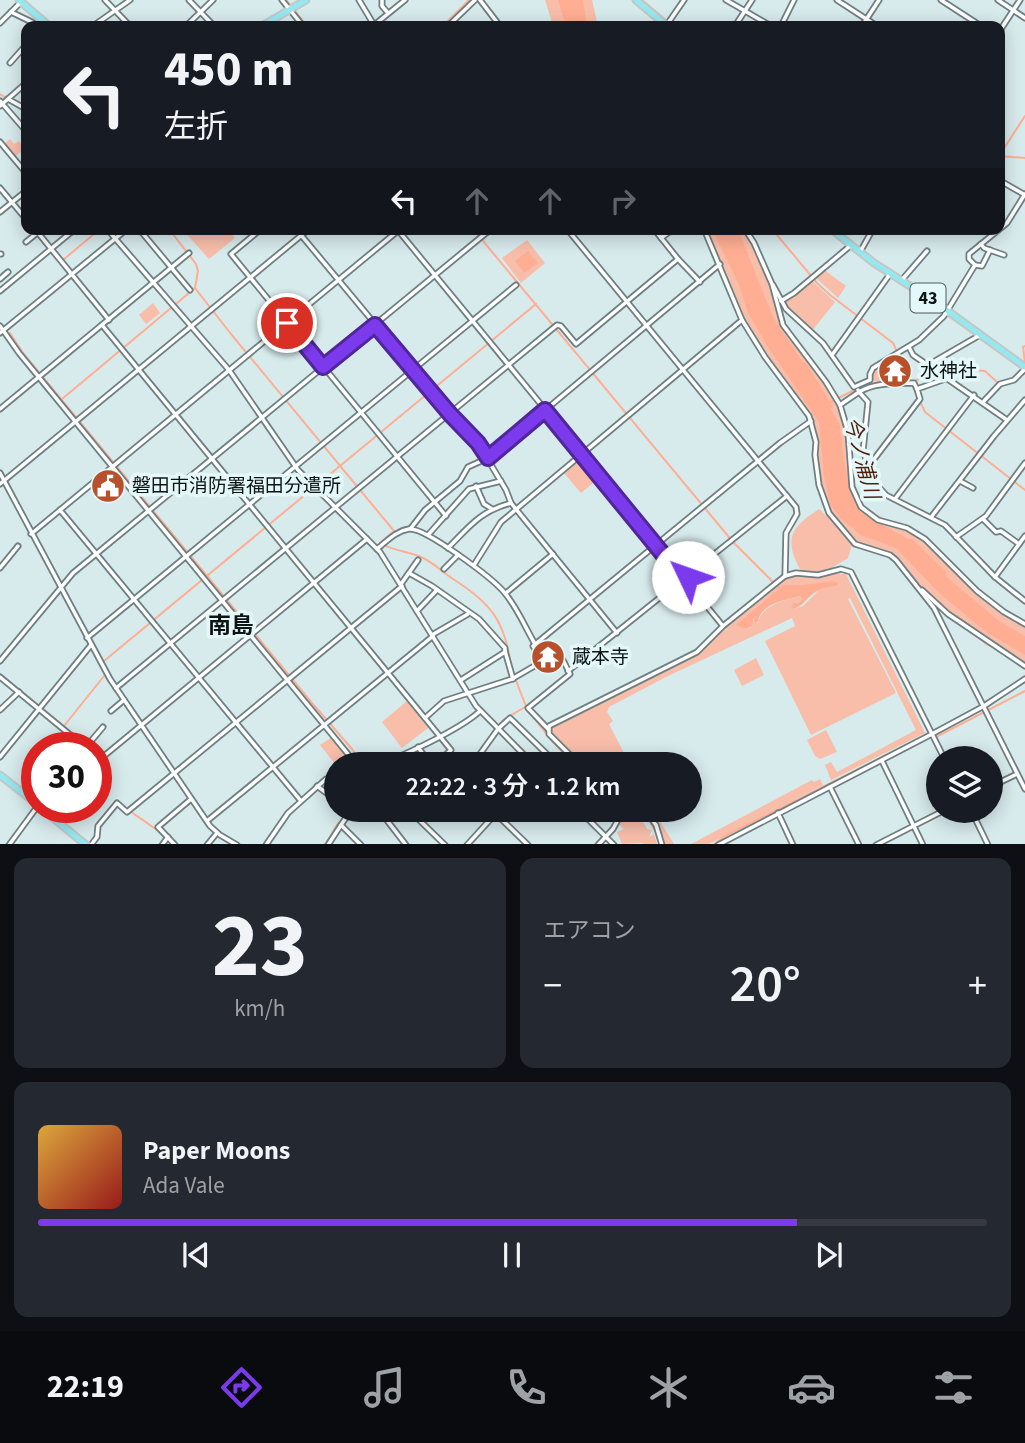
<!DOCTYPE html>
<html lang="ja">
<meta charset="utf-8">
<style>
body{margin:0;font-family:"Source Sans 3","Noto Sans JP",sans-serif;background:#242831;color:#f1f3f6;height:100vh;display:flex;flex-direction:column;font-size:26px;white-space:nowrap}
*{box-sizing:border-box;margin:0}
p{font-size:23px;color:#9ea1a6}
.icon{flex:none;width:38px;height:38px;fill:none;stroke:currentColor;stroke-width:2;stroke-linecap:round;stroke-linejoin:round}
.map{position:relative;height:844px;overflow:hidden}
.sheet{display:flex;flex-direction:column;gap:14px;padding:14px;background:#0d0f14;flex:1}
.sheet>*{flex:none}
.hud{position:absolute;left:21px;top:21px;width:984px;height:214px;border-radius:14px;box-shadow:0 4px 18px #0003;background:#171b24;color:#f1f3f6;overflow:hidden}
.tools{position:absolute;left:926px;top:746px;display:grid;gap:14px}
.tools a{display:grid;place-items:center;width:77px;height:77px;border-radius:50%;background:#171b24;box-shadow:0 4px 18px #0003;font-size:35px}
.speed{position:absolute;left:21px;top:732px;display:flex;gap:14px;font-size:35px;font-weight:700;text-align:center}
.speed>*{display:grid;place-content:center;width:91px;height:91px;border-radius:50%;background:#171b24;box-shadow:0 4px 18px #0003;line-height:1}
.speed .limit{border:10px solid #d22;background:#fff;color:#111}
.pin{position:absolute;display:grid;place-items:center;width:60px;height:60px;color:#fff;margin:-30px;border:4px solid #fff;border-radius:50%;box-shadow:0 2px 7px #0007}
.me{position:absolute;width:77px;margin:-38px;rotate:312deg;stroke-linejoin:round;filter:drop-shadow(0 0 5px #0008)}
.turn{display:flex;align-items:center;gap:24px;height:147px;padding:0 28px;font-size:32px}
.turn .icon{width:91px;height:91px;stroke-width:2.5}
.turn b{display:block;font-size:49px;line-height:60px}
.lanes{display:flex;align-items:center;height:66px;padding:0 28px;background:#0003;justify-content:center;gap:35px;direction:ltr}
.lanes .off{opacity:.35}
.big{font-size:52px;font-weight:600;line-height:1.1}
.sheet .widget{flex:1;display:flex;flex-direction:column;justify-content:center;gap:10px;min-width:0;padding:0 24px;border-radius:14px;background:#242831}
.sheet .dial{align-items:center;gap:0}
.dial b{font-size:91px;line-height:1}
.song{display:flex;align-items:center;gap:21px}
.cover{width:84px;height:84px;border-radius:10px;background:linear-gradient(135deg,hsl(40 70% 55%),hsl(0 70% 35%))}
.played{height:7px;border-radius:4px;background:linear-gradient(90deg,#7c3aed 80%,#363941 80%)}
.keys{display:flex;justify-content:space-around;direction:ltr}
.heat{display:flex;justify-content:space-between;align-items:center;font-size:38px;direction:ltr}
.sheet .tiles{flex:1;display:grid;gap:14px;grid-template-columns:1fr 1fr}
.widget:last-child{grid-column:span 2}
.trip{position:absolute;left:324px;top:752px;width:378px;height:70px;border-radius:35px;background:#171b24;box-shadow:0 4px 18px #0003;font-weight:600;line-height:70px;text-align:center}
.tabs{display:flex;height:112px;justify-content:space-around;align-items:center;background:#090b0e;color:#9ea1a6}
.tabs .icon{width:49px;height:49px}
.tabs .active{color:#7c3aed}
.tabs b{font-size:32px;color:#f1f3f6}
.map>svg:first-child{display:block}
.green{fill:#f8beaa;fill-rule:evenodd}
.water{fill:#ffae93}
.lines{fill:none;stroke-linecap:round;stroke-linejoin:round}
.stream{stroke:#ffae93;stroke-width:2}
.river{stroke:#ffae93;stroke-width:6}
.minor-casing{stroke:#6d7f81;stroke-width:7}
.major-casing{stroke:#c5c7c7;stroke-width:9}
.minor{stroke:#fff;stroke-width:3.5}
.major{stroke:#94e9f1;stroke-width:5}
.route-casing{stroke:#51269a;stroke-width:18}
.route{stroke:#7c3aed;stroke-width:12}
.labels{text-anchor:middle;dominant-baseline:central;stroke-width:7;stroke-linejoin:round;paint-order:stroke}
.shield{fill:#e4f8fa;stroke:#4e5859;stroke-width:2}
.shield-label{font-size:18px;font-weight:bold;fill:#0d1414}
.poi-label{font-size:19px;fill:#0d1414;stroke:#e4f8fa;text-anchor:start}
.water-label{font-size:21px;font-style:italic;fill:#4f1e0c;stroke:#e4f8fa}
.quarter-label{font-size:23px;font-weight:bold;fill:#0d1414;stroke:#e4f8fa}
</style>
<div class="map">
<svg width="1025" height="845" viewBox="0 0 1025 845">
<rect width="100%" height="100%" fill="#d7eaec"/>
<g class="green">
<path d="M545,0H592L598,26H553Z"/>
<path d="M10,139L14,144L19,141L25,149L13,158L2,145Z"/>
<path d="M182,229H228L235,238L209,259Z"/>
<path d="M704,229H746L755,245L786,330L812,363L841,409L850,444L852,487L861,507L917,534L938,551L988,600L1025,624V666L1013,657L986,645L949,616L888,556L861,546L851,539L853,542L848,558L828,570L807,573L846,574L925,733L831,780L825,765L831,762L837,772L916,730L850,598L848,599L896,693L811,735L765,641L795,626L792,618L666,677L609,707L607,712L613,721L609,724L625,755C618,759 611,764 604,765C582,767 556,750 548,730L698,654L724,629L727,631L725,626C744,610 776,575 802,573C784,540 788,529 819,509L841,529L829,513L819,487L812,426L746,323L730,294ZM833,581L837,582V585L820,589L803,606L794,609L792,607L794,603L800,602L802,599L799,596C785,600 761,605 758,623H755L753,617L751,627L746,629L737,625L783,585H807Z"/>
<path d="M527,240L545,263L521,283L502,258Z"/>
<path d="M823,269L846,286L838,298L815,277Z"/>
<path d="M811,280L835,302L812,331L784,306L783,301Z"/>
<path d="M153,303L160,313L146,324L139,315Z"/>
<path d="M899,355L911,379L873,381V371Z"/>
<path d="M582,459L598,479L581,493L564,473Z"/>
<path d="M756,658L764,675L742,686L734,670Z"/>
<path d="M407,701L428,728L402,748L382,722Z"/>
<path d="M826,730L837,752L820,759L815,756L807,740Z"/>
<path d="M332,737L350,760L344,765H336L320,745Z"/>
<path d="M820,779L823,785L709,844H691L812,780L814,782Z"/>
<path d="M630,810H638L636,814L638,821L644,823L647,829L652,830L649,837L654,834L657,844H642L643,843L622,844L617,832L624,829L617,823L623,813Z"/>
<path d="M645,810H653L674,844H664L655,824Z"/>
</g>
<g class="water">
<path d="M558,0H583L587,26H566Z"/>
<path d="M712,229H738L773,317L814,379L840,425L846,486L855,510L912,541L948,578L999,621L1025,636V655L986,632L938,592L896,548L861,535L841,519L830,504L824,476L819,422L766,344L748,313L739,285Z"/>
<path d="M528,251L538,263L524,273L515,261Z"/>
<path d="M833,581L837,582L838,585C832,587 824,587 819,590C808,595 806,604 794,609L791,607L794,603L800,602L802,599L799,596C785,600 760,604 758,622L755,623L753,617L752,626L746,629L736,625L783,585H803Z"/>
</g>
<g class="lines">
<g class="stream">
<path d="M286,0L291,6"/>
<path d="M642,0L673,26"/>
<path d="M295,11L307,26"/>
<path d="M443,26L469,0"/>
<path d="M0,94L6,98"/>
<path d="M999,156L1025,116"/>
<path d="M999,156L1025,158"/>
<path d="M473,229L733,542L779,588"/>
<path d="M772,229L817,283L830,295L893,343L925,412L1025,490"/>
<path d="M63,260L100,229"/>
<path d="M195,288L231,334L394,531L380,543C393,551 408,551 421,557C433,562 442,572 453,579C491,603 505,621 511,666"/>
<path d="M10,333L23,353L312,703L352,749L363,765"/>
<path d="M1025,363L1023,347L1025,346"/>
<path d="M62,399L195,288L198,271L196,264L169,229"/>
<path d="M829,403L864,385L884,381L912,382L946,367L985,371L998,383"/>
<path d="M104,661L536,304"/>
<path d="M0,674L89,747"/>
<path d="M515,678L527,709"/>
<path d="M530,713C547,733 558,754 583,765"/>
<path d="M64,726L104,676"/>
<path d="M936,737L1025,691"/>
<path d="M489,739L503,720L525,707"/>
<path d="M469,765L477,755"/>
<path d="M118,802C134,816 151,823 166,838"/>
<path d="M643,810L658,836"/>
<path d="M325,845L337,825L353,810"/>
<path d="M713,845L725,836L928,734"/>
</g>
<g class="river">
<path d="M804,365L829,406"/>
<path d="M842,464C846,482 847,504 862,515"/>
<path d="M911,542L943,573"/>
</g>
<g class="minor-casing">
<g id="minor">
<path d="M105,0L130,26"/>
<path d="M189,0L214,26"/>
<path d="M282,0L303,26"/>
<path d="M359,0L374,25"/>
<path d="M382,0V6L388,13"/>
<path d="M480,0L500,26"/>
<path d="M726,0L771,26"/>
<path d="M837,0L877,26"/>
<path d="M941,0L981,26"/>
<path d="M998,0L1025,18"/>
<path d="M11,12L40,26"/>
<path d="M0,23L21,2"/>
<path d="M93,26L130,0"/>
<path d="M186,26L213,0"/>
<path d="M373,26L405,0"/>
<path d="M448,26L475,0"/>
<path d="M666,26L684,0"/>
<path d="M735,26L752,0"/>
<path d="M781,26L794,0"/>
<path d="M862,26L879,0"/>
<path d="M999,32L1020,0"/>
<path d="M10,63L26,45"/>
<path d="M8,99L26,109"/>
<path d="M0,101L26,131"/>
<path d="M0,106L26,83"/>
<path d="M0,142L26,173"/>
<path d="M999,180L1025,195"/>
<path d="M0,188L26,219"/>
<path d="M0,212L26,191"/>
<path d="M35,229L109,320"/>
<path d="M107,229L229,370L298,470L380,552L476,706L534,765"/>
<path d="M139,229L190,290"/>
<path d="M261,229L231,254L446,516"/>
<path d="M296,229L450,414L478,443L506,490L511,503L617,633"/>
<path d="M397,229L723,626"/>
<path d="M567,229L796,507L797,514L786,533L785,576"/>
<path d="M704,229L742,320L765,357L809,416L816,442L815,455L819,485L829,513L855,544L890,555L896,560L934,608L1025,789"/>
<path d="M745,229L754,243L772,284L783,325L826,382L840,405L848,432L852,487L861,507L878,520L907,528L925,539L977,591L1004,612L1025,624"/>
<path d="M661,238L673,229"/>
<path d="M26,242L37,233"/>
<path d="M981,244L984,248L1004,255"/>
<path d="M860,252L873,229"/>
<path d="M0,254H1"/>
<path d="M678,259L700,282"/>
<path d="M975,265L982,266L990,250"/>
<path d="M0,279L8,272"/>
<path d="M901,281L927,251"/>
<path d="M773,285L786,309L823,343L854,387L870,380V374L873,368L919,340L944,316L975,265L969,259V254L1007,223L1025,194"/>
<path d="M0,291L75,229"/>
<path d="M781,301L794,293L850,246"/>
<path d="M102,325L388,673"/>
<path d="M0,326L19,353L357,765"/>
<path d="M0,333L127,229"/>
<path d="M909,347L913,355L1007,420"/>
<path d="M832,355L890,274"/>
<path d="M928,365L980,335"/>
<path d="M917,389L914,383C895,384 876,382 859,392L868,402L863,451L876,484L886,495L945,525L995,577L1025,601"/>
<path d="M984,401L1000,384L1014,380L1025,369"/>
<path d="M840,405L859,392L858,390"/>
<path d="M0,409L189,253"/>
<path d="M868,467L920,399L917,389L948,378"/>
<path d="M0,473L110,679L210,826L220,835L237,845"/>
<path d="M960,481L973,488"/>
<path d="M0,484L309,229"/>
<path d="M476,486L484,504L492,509"/>
<path d="M895,499L974,395"/>
<path d="M60,510L301,801"/>
<path d="M932,516L994,436L1025,400"/>
<path d="M983,519L996,532L1001,531L1019,544"/>
<path d="M411,528L425,510L460,481L468,467L488,458L720,264"/>
<path d="M31,534L399,230"/>
<path d="M428,535L469,489L501,481"/>
<path d="M956,537L986,516L1025,463"/>
<path d="M448,548C469,527 480,511 511,503"/>
<path d="M377,549C387,541 396,531 409,529C425,527 492,578 504,592C517,607 525,627 535,644"/>
<path d="M474,565L501,522L742,320"/>
<path d="M0,568L18,546"/>
<path d="M444,569L458,555"/>
<path d="M409,573L432,586L479,619L505,648V652L461,680"/>
<path d="M995,577L1025,536"/>
<path d="M401,584L418,560"/>
<path d="M922,590L948,614L1025,666"/>
<path d="M506,593L553,554"/>
<path d="M417,611L436,591"/>
<path d="M432,635L468,614"/>
<path d="M87,638L516,285"/>
<path d="M505,651L513,679"/>
<path d="M0,661L73,573L491,229"/>
<path d="M543,661L548,664L563,660L570,674L528,708L548,729"/>
<path d="M568,671L787,496"/>
<path d="M388,673L451,750L434,765"/>
<path d="M0,677L85,747"/>
<path d="M116,688L557,325L561,326L576,344L678,259L654,229"/>
<path d="M0,710L19,692"/>
<path d="M111,711L124,700"/>
<path d="M425,718L444,701L512,679L543,661L533,646L780,443L811,421"/>
<path d="M86,747L103,727"/>
<path d="M418,747L431,765"/>
<path d="M96,749L104,756L367,539"/>
<path d="M0,757L91,645"/>
<path d="M882,761L923,845"/>
<path d="M375,765C399,759 462,728 480,711"/>
<path d="M472,765L498,729L510,718L558,765"/>
<path d="M590,765L569,754L549,734V726L697,652L723,626L785,576L796,573L818,575L841,569L851,572L944,758"/>
<path d="M317,786L336,800"/>
<path d="M830,787L859,845"/>
<path d="M990,787L1017,774"/>
<path d="M379,810L406,845"/>
<path d="M409,810L445,845"/>
<path d="M492,810L528,845"/>
<path d="M579,810L614,845"/>
<path d="M645,810L656,825L662,845"/>
<path d="M971,810L988,845"/>
<path d="M778,813L793,845"/>
<path d="M207,821L433,636"/>
<path d="M341,825L361,845"/>
<path d="M9,845L37,807"/>
<path d="M91,845L97,837L98,826L117,803L127,812L402,586"/>
<path d="M162,845L168,837"/>
<path d="M175,845L158,827L191,799"/>
<path d="M207,845L217,833"/>
<path d="M266,845L288,813L326,779L336,775"/>
<path d="M328,845L345,819L356,810"/>
<path d="M467,845L499,810"/>
<path d="M598,845L613,829L620,816L614,810"/>
<path d="M718,845L932,734L984,706L1025,679"/>
<path d="M876,845L945,810"/>
</g>
</g>
<g class="major-casing">
<g id="major">
<path d="M19,0L49,26"/>
<path d="M636,0L667,26"/>
<path d="M262,26L306,0"/>
<path d="M831,229L874,263L938,304L1025,367"/>
<path d="M0,775L37,804"/>
<path d="M40,807L86,845"/>
</g>
</g>
<use href="#minor" class="minor"/>
<use href="#major" class="major"/>
</g>
<g class="lines">
<g class="route-casing">
<path id="route" d="M287,323L323,367L375,325L450,414L478,443L488,458L545,410L684,580L688,577"/>
</g>
<use href="#route" class="route"/>
</g>
<defs>
<g id="temple-disc" transform="scale(1.75)"><circle r="9.5" fill="#b8512b" stroke="#e4f8fa"/><path d="M0-6L5-2H3V0L6.5 2.5H4V6H1.5V3h-3V6H-4V2.5H-6.5L-3 0V-2H-5Z" fill="#fff"/></g>
<g id="civic-disc" transform="scale(1.75)"><circle r="9.5" fill="#b8512b" stroke="#e4f8fa"/><path d="M-.6-6.5H3V-4.5H.6V-3L4-1V1h2V6H-6V1h2V-1L-.6-3ZM-1.2 2.5V6h2.4V2.5Z" fill="#fff"/></g>
</defs>
<g fill-rule="evenodd">
<use href="#temple-disc" x="895" y="371"/>
<use href="#civic-disc" x="108" y="486"/>
<use href="#temple-disc" x="548" y="657"/>
</g>
<g class="labels">
<rect class="shield" x="910.5" y="283.5" width="35" height="29" rx="5"/>
<g class="shield-label">
<text x="928" y="298">43</text>
</g>
<g class="poi-label">
<text x="920" y="371">水神社</text>
<text x="132" y="486">磐田市消防署福田分遣所</text>
<text x="572" y="657">蔵本寺</text>
</g>
<g class="water-label">
<text transform="translate(862 458) rotate(75)">今ノ浦川</text>
</g>
<g class="quarter-label">
<text x="231" y="625">南島</text>
</g>
</g>
</svg>
<div class="tools">
<a><svg class="icon" aria-label="layers" viewBox="0 0 24 24"><path d="M12 4l9 5-9 5-9-5zM3 14l9 5 9-5"/></svg></a>
</div>
<div class="speed"><div class="limit">30</div></div>
<div class="pin" style="left:287px;top:323px;background:#d93025"><svg class="icon" aria-label="arrive" viewBox="0 0 24 24"><path d="M6 21V4h12l-3 4 3 4H6"/></svg></div>
<svg class="me" style="left:688px;top:577px" viewBox="-20 -20 40 40"><circle r="19" fill="#fff"/><path d="M0-13L10 11 0 6-10 11z" fill="#7c3aed"/></svg>
<div class="trip">22:22 · 3 分 · 1.2 km</div>
<div class="hud">
<div class="turn"><svg class="icon" aria-label="left" viewBox="0 0 24 24"><path d="M17 20v-9H6M10 6l-5 5 5 5"/></svg><div><b>450 m</b>左折</div></div>
<div class="lanes"><svg class="icon" aria-label="left" viewBox="0 0 24 24"><path d="M17 20v-9H6M10 6l-5 5 5 5"/></svg><svg class="icon off" aria-label="ahead" viewBox="0 0 24 24"><path d="M12 20V5M6 11l6-6 6 6"/></svg><svg class="icon off" aria-label="ahead" viewBox="0 0 24 24"><path d="M12 20V5M6 11l6-6 6 6"/></svg><svg class="icon off" aria-label="right" viewBox="0 0 24 24"><path d="M7 20v-9h11M14 6l5 5-5 5"/></svg></div>
</div>
</div>
<section class="sheet">
<div class="tiles">
<div class="widget dial"><b>23</b><p>km/h</p></div>
<div class="widget"><p>エアコン</p>
<div class="heat"><a>−</a><b class="big">20°</b><a>+</a></div>
</div>
<div class="widget">
<div class="song"><i class="cover"></i><div><b>Paper Moons</b><p>Ada Vale</p></div></div>
<div class="played"></div>
<div class="keys"><svg class="icon" aria-label="previous" viewBox="0 0 24 24"><path d="M18 5L8 12l10 7zM5 5v14"/></svg><svg class="icon" aria-label="pause" viewBox="0 0 24 24"><path d="M8 5v14M16 5v14"/></svg><svg class="icon" aria-label="next" viewBox="0 0 24 24"><path d="M6 5l10 7-10 7zM19 5v14"/></svg></div>
</div>
</div>
</section>
<nav class="tabs">
<b>22:19</b>
<svg class="icon active" aria-label="directions" viewBox="0 0 24 24"><path d="M12 3l9 9-9 9-9-9zM9 14v-3h6M13 9l2 2-2 2"/></svg>
<svg class="icon" aria-label="music" viewBox="0 0 24 24"><path d="M9 18V5l10-2v13"/><circle cx="6" cy="18" r="3"/><circle cx="16" cy="16" r="3"/></svg>
<svg class="icon" aria-label="phone" viewBox="0 0 24 24"><path d="M5 4h4l2 5-3 2q2 4 5 5l2-3 5 2v4C11 20 4 13 5 4z"/></svg>
<svg class="icon" aria-label="climate" viewBox="0 0 24 24"><path d="M12 3v18M4 7l16 10M4 17L20 7"/></svg>
<svg class="icon" aria-label="car" viewBox="0 0 24 24"><path d="M5 17H2v-5l4-1 3-4h7l3 4 3 1v5h-3M9 17h6M6 11h13"/><circle cx="7" cy="17" r="2"/><circle cx="17" cy="17" r="2"/></svg>
<svg class="icon" aria-label="filters" viewBox="0 0 24 24"><path d="M4 7h16M4 17h16"/><circle cx="9" cy="7" r="2"/><circle cx="15" cy="17" r="2"/></svg>
</nav>
